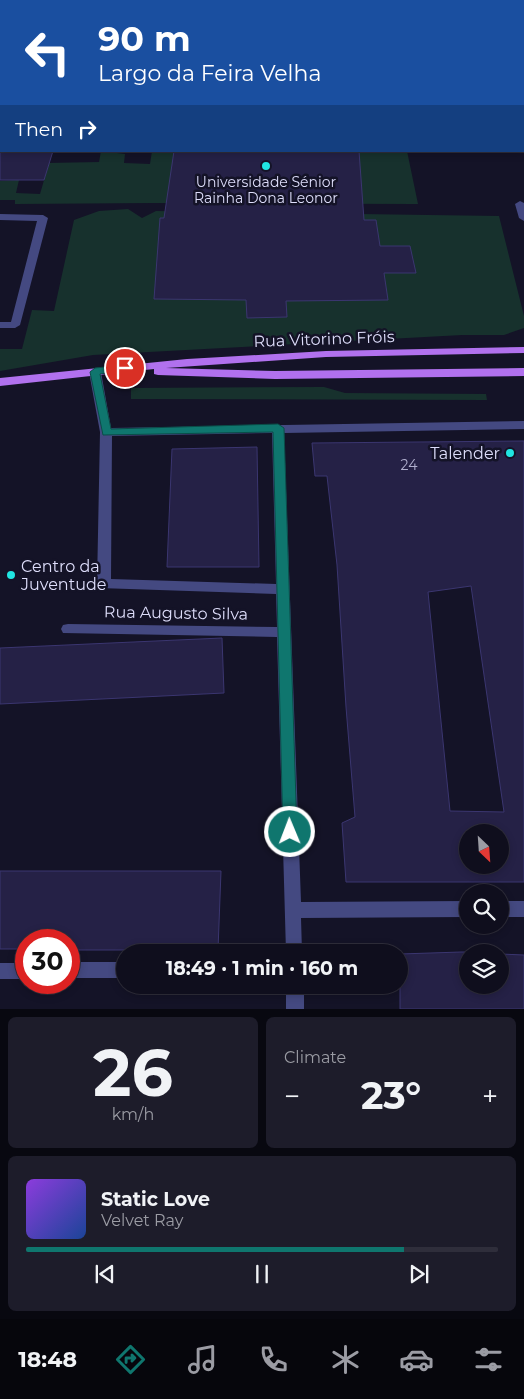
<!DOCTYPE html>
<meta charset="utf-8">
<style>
body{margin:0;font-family:Montserrat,sans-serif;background:#1d1c2a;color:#f1f3f6;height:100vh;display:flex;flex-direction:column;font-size:19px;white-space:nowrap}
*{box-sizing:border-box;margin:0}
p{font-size:16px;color:#9b9ca4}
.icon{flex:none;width:28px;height:28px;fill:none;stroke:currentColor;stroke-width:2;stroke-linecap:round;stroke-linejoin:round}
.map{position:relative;height:1009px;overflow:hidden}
.panel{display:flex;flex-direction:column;gap:8px;padding:8px;background:#080810;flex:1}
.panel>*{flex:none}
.top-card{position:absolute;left:0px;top:0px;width:525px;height:152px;box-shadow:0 2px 8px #0003,0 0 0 1px #2f2e3b;background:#1a4fa0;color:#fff;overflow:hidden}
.needle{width:32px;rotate:155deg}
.tools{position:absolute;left:459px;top:824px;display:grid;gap:10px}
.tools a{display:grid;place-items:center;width:50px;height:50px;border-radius:50%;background:#0f0e1d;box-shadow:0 2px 8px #0003,0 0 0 1px #2f2e3b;font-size:25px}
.speed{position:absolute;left:15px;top:929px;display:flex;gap:10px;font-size:25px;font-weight:700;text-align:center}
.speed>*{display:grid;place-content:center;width:65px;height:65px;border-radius:50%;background:#0f0e1d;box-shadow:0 2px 8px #0003,0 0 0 1px #2f2e3b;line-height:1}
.speed .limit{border:8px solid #d22;background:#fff;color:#111}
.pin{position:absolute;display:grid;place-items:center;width:42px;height:42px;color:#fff;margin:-21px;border:2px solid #fff;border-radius:50%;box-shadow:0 1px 5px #0007}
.me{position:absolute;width:55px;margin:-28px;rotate:359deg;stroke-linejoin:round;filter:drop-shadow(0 0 4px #0008)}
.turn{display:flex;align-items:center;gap:18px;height:105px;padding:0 15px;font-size:22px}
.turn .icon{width:65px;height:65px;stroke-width:2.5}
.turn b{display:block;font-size:35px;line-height:42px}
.then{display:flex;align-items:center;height:48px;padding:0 15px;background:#0003;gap:10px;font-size:19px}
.big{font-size:38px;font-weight:700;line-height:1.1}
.panel .card{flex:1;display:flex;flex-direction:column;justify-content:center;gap:8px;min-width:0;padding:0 18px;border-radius:8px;background:#1d1c2a}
.panel .dial{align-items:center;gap:0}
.dial b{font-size:65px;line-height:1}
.song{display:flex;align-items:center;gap:15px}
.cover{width:60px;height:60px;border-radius:8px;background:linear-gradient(135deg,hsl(270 70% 55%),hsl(220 70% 35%))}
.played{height:5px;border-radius:2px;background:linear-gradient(90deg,#0f766e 80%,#2f2e3b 80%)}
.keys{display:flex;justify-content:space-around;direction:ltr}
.heat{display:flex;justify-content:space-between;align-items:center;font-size:28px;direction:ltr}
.panel .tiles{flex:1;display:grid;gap:8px;grid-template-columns:1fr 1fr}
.card:last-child{grid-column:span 2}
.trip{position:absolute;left:116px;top:944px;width:292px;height:50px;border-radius:25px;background:#0f0e1d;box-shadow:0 2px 8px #0003,0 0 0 1px #2f2e3b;font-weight:700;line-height:50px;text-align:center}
.tabs{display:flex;height:80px;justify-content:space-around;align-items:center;background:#06060c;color:#9b9ca4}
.tabs .icon{width:35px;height:35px}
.tabs .active{color:#0f766e}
.tabs b{font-size:22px;color:#f1f3f6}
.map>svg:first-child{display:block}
.green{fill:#17312d}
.building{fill:#252146;stroke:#3b3670;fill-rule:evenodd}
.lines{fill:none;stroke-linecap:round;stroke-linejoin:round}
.minor{fill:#444981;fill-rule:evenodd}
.major{fill:#b171ee;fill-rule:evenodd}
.route{fill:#0f766e;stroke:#0a4d48}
.poi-dot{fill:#20e5e2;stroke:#141327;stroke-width:2}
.labels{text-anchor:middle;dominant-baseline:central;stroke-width:5;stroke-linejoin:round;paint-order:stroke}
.far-poi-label{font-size:14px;fill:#dedefb;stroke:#141327}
.number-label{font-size:14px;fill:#b0afce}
.street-label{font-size:16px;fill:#dedefb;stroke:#141327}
.poi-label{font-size:16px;fill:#dedefb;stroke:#141327;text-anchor:end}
</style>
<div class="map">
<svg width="524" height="1009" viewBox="0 0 524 1009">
<rect width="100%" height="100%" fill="#141327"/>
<g class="green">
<path d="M101,151H116L117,153L125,154L124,163L150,164L152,151H407L418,204L153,203L15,204V200H0V181L19,180L16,193L40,194L49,163L99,162Z"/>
<path d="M128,209L142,218L156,211L499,216L524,316V328L504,335H462L93,355L0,371V349H22L32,310L54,311L74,220L99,211Z"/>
<path d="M324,387L345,393L486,394L487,400L131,399V388Z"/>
</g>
<g class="building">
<path d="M0,151H53L44,180H0Z"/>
<path d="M174,151H359L364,220H376L380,246H410L416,273H384L388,300L286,301L287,317L247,318L246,300L154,299L160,218H164Z"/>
<path d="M524,441V882H346L342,823L355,817L346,707L337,565L327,476H315L312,443ZM471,586L504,812L450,811L428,592ZM468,832H500V865H468Z"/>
<path d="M257,447L259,567H167L172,449Z"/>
<path d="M222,638L224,693L0,704V648Z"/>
<path d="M0,871H221L218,950H69V940H26V949H0Z"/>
<path d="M461,952H469H468V985H500V954L524,955V1009H400V954Z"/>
</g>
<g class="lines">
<g class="minor">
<rect x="0" y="37" width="1" height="4"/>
<path d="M520,201L524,203V221L519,218L515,204Z"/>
<path d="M0,214L43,215L48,218L20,325L15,328H0V322H11L37,221L0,220Z"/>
<path d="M95,368L101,372L111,428L524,421V429L284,433L301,902L468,901V917L301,918L302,952H286L277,637L63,633L61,629L63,625L68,624L277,627L276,594L99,588L97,584L100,432L89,372ZM272,433L276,584L111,579L112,436Z"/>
<rect x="500" y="901" width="24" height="16"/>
<rect x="69" y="962" width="56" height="16"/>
<rect x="0" y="963" width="26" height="16"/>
<rect x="286" y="985" width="18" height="24"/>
</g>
<path class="major" d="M524,347V353L326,357L166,368L275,371L524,368V376L275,379L158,375L154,374V369L0,386V378L187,359L326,351Z"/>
</g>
<path class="route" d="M125,365L129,366V371L100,374L111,429L278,424L284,428L297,832L295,837L290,838L285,837L283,832L273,432L103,435L90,372L95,368Z"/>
<g class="poi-dot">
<circle cx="266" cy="166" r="5"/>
<circle cx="510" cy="453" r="5"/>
<circle cx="11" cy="575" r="5"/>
</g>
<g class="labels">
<g class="far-poi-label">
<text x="266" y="182">Universidade Sénior<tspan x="266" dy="16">Rainha Dona Leonor</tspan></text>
</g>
<g class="number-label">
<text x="409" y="465">24</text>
</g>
<g class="street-label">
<text transform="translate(324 339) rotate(-2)">Rua Vitorino Fróis</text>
<text transform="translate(176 613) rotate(1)">Rua Augusto Silva</text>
</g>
<g class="poi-label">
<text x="500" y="453">Talender</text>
<text x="21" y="566" text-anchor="start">Centro da<tspan x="21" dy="18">Juventude</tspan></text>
</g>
</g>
</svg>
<div class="tools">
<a><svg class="needle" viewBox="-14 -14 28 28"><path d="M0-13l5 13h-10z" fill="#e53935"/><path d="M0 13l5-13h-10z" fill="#9b9ca4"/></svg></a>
<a><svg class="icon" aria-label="search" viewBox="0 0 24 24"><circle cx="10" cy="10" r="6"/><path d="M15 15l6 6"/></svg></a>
<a><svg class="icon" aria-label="layers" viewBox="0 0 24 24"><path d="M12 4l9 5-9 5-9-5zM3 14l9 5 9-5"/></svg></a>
</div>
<div class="speed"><div class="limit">30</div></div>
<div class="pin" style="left:125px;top:368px;background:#d93025"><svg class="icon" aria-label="arrive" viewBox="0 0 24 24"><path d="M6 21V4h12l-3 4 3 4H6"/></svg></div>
<svg class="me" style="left:290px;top:832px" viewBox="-20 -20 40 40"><circle r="17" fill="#0f766e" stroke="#fff" stroke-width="3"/><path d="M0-11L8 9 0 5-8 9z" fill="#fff"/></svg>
<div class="trip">18:49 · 1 min · 160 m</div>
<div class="top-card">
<div class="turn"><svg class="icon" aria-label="left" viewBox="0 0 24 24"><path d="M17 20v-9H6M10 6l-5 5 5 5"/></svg><div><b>90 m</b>Largo da Feira Velha</div></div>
<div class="then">Then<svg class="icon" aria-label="right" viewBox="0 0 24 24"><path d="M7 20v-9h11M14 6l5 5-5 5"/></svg></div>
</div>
</div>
<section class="panel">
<div class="tiles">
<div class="card dial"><b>26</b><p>km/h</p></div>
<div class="card"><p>Climate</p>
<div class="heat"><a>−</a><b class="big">23°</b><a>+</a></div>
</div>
<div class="card">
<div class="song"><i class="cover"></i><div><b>Static Love</b><p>Velvet Ray</p></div></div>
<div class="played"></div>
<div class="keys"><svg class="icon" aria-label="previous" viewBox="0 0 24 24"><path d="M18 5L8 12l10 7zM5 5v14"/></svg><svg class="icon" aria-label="pause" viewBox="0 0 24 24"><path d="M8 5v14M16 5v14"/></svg><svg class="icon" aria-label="next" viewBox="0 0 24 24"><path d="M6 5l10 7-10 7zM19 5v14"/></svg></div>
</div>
</div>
</section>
<nav class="tabs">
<b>18:48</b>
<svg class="icon active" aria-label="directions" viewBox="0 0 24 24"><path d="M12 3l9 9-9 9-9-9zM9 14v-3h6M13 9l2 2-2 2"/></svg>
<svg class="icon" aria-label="music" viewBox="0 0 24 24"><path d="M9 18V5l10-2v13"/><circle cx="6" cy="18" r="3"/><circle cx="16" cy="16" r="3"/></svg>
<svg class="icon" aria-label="phone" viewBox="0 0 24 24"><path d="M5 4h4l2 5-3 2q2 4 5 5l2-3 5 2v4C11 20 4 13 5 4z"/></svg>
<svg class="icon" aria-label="climate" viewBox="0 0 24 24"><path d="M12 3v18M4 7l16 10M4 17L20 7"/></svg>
<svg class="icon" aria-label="car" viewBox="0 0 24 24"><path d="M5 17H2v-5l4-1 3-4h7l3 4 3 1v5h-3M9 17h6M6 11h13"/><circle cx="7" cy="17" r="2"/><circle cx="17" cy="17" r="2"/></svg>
<svg class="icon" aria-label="filters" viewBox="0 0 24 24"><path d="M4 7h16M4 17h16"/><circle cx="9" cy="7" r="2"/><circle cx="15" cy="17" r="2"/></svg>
</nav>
